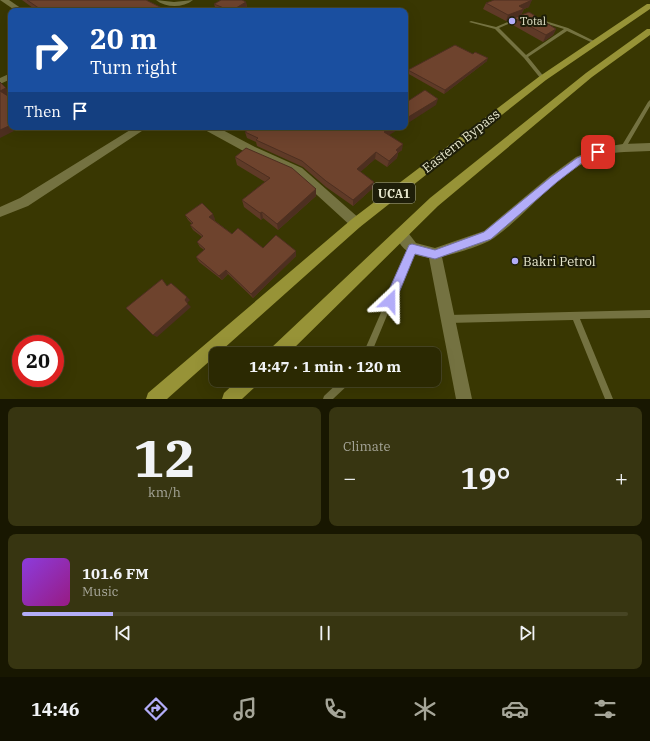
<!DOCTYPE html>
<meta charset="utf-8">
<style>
body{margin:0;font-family:"IBM Plex Serif",serif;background:#373511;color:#f1f3f6;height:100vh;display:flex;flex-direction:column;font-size:15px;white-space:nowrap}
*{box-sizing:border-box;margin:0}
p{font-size:13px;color:#a6a699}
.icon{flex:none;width:22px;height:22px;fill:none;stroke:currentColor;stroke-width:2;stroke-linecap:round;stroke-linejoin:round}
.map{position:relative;height:399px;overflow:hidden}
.sheet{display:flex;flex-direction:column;gap:8px;padding:8px;background:#181701;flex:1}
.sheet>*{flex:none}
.hud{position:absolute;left:8px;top:8px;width:400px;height:122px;border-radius:8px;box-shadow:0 4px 16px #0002,0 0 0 1px #474524;background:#1a4fa0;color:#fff;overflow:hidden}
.speed{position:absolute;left:12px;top:335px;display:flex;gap:8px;font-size:20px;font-weight:700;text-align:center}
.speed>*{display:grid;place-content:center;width:52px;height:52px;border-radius:50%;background:#2b2902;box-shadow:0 4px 16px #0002,0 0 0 1px #474524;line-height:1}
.speed .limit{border:6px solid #d22;background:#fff;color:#111}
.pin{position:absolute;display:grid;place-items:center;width:34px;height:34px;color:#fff;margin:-17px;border-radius:8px;box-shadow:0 2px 6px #0006}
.me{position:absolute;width:44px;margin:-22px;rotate:23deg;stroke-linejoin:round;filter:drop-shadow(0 0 3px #0008)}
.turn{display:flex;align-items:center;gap:14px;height:84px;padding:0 16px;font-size:18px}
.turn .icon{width:52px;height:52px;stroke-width:2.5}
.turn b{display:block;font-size:28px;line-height:34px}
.then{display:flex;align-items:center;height:38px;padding:0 16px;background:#0003;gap:8px;font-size:15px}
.big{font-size:30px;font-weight:800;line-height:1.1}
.sheet .widget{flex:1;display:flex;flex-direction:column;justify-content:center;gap:6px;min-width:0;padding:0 14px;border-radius:8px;background:#373511}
.sheet .dial{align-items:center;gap:0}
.dial b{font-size:52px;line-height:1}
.song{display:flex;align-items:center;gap:12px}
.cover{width:48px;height:48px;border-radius:6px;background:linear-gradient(135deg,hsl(270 70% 55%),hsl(310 70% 35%))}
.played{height:4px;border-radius:2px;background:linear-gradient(90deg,#b3adf9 15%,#474524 15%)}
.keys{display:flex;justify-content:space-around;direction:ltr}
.heat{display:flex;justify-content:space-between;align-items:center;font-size:22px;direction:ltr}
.sheet .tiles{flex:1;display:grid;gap:8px;grid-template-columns:1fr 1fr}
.widget:last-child{grid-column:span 2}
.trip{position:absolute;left:209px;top:347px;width:232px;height:40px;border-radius:8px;background:#2b2902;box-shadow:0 4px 16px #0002,0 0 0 1px #474524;font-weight:800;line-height:40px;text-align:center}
.tab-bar{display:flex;height:64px;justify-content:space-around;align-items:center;background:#111001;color:#a6a699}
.tab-bar .icon{width:28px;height:28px}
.tab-bar .on{color:#b3adf9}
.tab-bar b{font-size:18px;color:#f1f3f6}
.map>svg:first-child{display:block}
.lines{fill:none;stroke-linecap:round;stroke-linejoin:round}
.lane{fill:#747241;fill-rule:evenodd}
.street{fill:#747241;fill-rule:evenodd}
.primary{fill:#979337;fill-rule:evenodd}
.wall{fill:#5f3a27}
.shaded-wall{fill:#4d2f20}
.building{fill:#6e432d;stroke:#4d2f20}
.route{fill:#b3adf9;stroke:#7470a2}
.poi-dot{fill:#b3adf9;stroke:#1e1e09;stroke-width:1.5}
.labels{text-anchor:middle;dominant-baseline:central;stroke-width:4;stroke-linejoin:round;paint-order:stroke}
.far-poi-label{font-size:11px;fill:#e8e8ce;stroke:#1e1e09;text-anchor:start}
.shield{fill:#1e1e09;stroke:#abab93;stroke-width:1}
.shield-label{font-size:12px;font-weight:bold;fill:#e8e8ce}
.street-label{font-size:13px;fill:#e8e8ce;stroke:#1e1e09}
.poi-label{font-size:13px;fill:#e8e8ce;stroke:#1e1e09;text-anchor:start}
</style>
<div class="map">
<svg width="650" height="399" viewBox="0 0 650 399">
<rect width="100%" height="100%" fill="#393702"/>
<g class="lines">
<g class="lane">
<path d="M519,17L522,18L499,28L526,55L564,29L538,21V19H539L568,28L596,42L593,43L567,31L528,57L545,78L543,79H541L524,58L495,29L469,22L471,21L496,27Z"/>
<path d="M650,100V106L625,149H621L620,148L621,147L648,102Z"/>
<path d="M412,245L414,246L415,248L371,354H363L409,248L410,246Z"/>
<path d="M650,310V318L580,319L613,399H605L573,320L448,323L445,322L444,319L445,316L448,315Z"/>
<path d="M341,380H351L350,383L333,399H323L324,396Z"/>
</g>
<g class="street">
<path d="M0,0H9L25,11H16Z"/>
<path d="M156,0L174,2L193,0C183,8 166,8 156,0Z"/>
<path d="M11,73V79L0,84V78Z"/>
<path d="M135,127H148L28,206L0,217V207L20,198Z"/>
<path d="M204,127H217L255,147L302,168L360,219L362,223L360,227L356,228L352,227L294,174L247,153L205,130Z"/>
<path d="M650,143V151C634,152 614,151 599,156C557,172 529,213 494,238C483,246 456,253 442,257L472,399H456L429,258C411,254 403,253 395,234L396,230L401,228L406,230L416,243L435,248L455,241L484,231L550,176L576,157L598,148L623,144Z"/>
</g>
<g class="primary">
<path d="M647,4H650V9L546,80L360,227L167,399H146L148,393L352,219L540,76Z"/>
<path d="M647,29H650V35L592,77L438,206L288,354H269L271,348L430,198L586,73Z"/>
<path d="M238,380H258L256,386L242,399H222L224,393Z"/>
</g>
</g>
<g class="wall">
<path d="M22,0H146L168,11H37Z"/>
<path d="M246,2L247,8L242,11H218L216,10L214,4Z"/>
<path d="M486,3L529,7L524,9L521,15L506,21L483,9Z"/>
<path d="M514,18L556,29L553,35L543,42L511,24Z"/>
<path d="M487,61L444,94L407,73L408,70Z"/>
<path d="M363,128L389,135L402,150L398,153L397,158L387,167L375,159L360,172L373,188L353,206L326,187L303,167L257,146L256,142L247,138L245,132Z"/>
<path d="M235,157L316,196L278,230L263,218L261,220L244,207L242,200L265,182L237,165Z"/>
<path d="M185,215L215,219L214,220L232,234L263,248L296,256L253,298L228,274L222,280L199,262L196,257L204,250L200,247L197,242L202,237L193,230L190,225L192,224L188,220Z"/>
</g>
<g class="shaded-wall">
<path d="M532,0L529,7L516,12L519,6Z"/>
<path d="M246,2L247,8L242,11H231Z"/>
<path d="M524,9L521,15L506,21L508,15Z"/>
<path d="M556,29L553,35L543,42L546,35Z"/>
<path d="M488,58L487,61L444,94L445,90Z"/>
<path d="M6,88L10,93L5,96L0,91Z"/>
<path d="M438,99L436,105L405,125V119Z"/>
<path d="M11,123V127H19L13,130L14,131L0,138V130Z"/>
<path d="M393,127H402L383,139L384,132Z"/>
<path d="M403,144L402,150L398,153L397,158L387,167L389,161L396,150Z"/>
<path d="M376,152L375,159L356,176L357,169Z"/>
<path d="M374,182L373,188L353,206V200Z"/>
<path d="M316,189V196L278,230L277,224Z"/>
<path d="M262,212L263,218L261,220L260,213Z"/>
<path d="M213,214L215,219L212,222L209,217Z"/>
<path d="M296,251V256L253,298L251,294Z"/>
<path d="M226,270L228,274L222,280L219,276Z"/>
<path d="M187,297L190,300L187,303L185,300Z"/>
<path d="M188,304L191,307L157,337L153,335Z"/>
</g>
<g class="building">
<path d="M27,0H146L168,11H43Z"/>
<path d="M221,0H242L246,2L231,11L214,4Z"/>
<path d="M494,0H532L519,6L524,9L508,15L486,3Z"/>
<path d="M529,12L556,29L546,35L514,18Z"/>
<path d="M455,45L473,54L475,52L488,58L445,90L408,70Z"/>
<path d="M0,82L6,88L0,91L11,98V123L8,125L9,126L0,130Z"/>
<path d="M425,90L438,99L405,119V103Z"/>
<path d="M252,127H361L363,128L365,127H393L384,132L403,144L396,150L398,152L389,161L376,152L357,169L374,182L353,200L326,181L302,161L256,140L258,138L245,132Z"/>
<path d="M246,148L292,168L316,189L277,224L262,212L260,213L242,200L270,178L235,157Z"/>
<path d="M202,203L213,214L209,217L232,234L238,228L263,248L276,235L296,251L251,294L226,270L219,276L196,257L205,249L197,242L203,236L190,225L193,223L185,215Z"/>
<path d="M162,279L167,286L171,283L187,297L185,300L188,304L153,335L126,308Z"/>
</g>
<path class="route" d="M598,149L602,152L601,154L583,162L557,182L491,239L435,259L415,254L394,305L390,307L386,305L384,301L409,245L412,244L435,250L484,232L551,177L577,158Z"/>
<g class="poi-dot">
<circle cx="512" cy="21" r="4"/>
<circle cx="515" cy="261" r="4"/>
</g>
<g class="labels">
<g class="far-poi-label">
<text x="520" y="21">Total</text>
</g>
<rect class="shield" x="373" y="183" width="42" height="20" rx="3"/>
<g class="shield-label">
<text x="394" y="193">UCA1</text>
</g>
<g class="street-label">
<text transform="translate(461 141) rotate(-38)">Eastern Bypass</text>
</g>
<g class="poi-label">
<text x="523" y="261">Bakri Petrol</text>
</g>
</g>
</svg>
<div class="speed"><div class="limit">20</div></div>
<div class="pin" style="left:598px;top:152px;background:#d93025"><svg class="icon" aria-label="arrive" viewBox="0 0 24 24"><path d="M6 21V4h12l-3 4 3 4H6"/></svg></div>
<svg class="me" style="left:390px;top:301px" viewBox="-20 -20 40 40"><path d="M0-17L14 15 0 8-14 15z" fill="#b3adf9" stroke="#fff" stroke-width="4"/></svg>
<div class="trip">14:47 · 1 min · 120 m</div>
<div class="hud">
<div class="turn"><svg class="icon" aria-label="right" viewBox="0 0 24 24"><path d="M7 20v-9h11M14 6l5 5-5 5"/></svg><div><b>20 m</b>Turn right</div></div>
<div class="then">Then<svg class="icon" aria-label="arrive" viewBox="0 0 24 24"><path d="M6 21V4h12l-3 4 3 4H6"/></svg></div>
</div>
</div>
<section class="sheet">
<div class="tiles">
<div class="widget dial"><b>12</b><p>km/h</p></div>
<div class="widget"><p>Climate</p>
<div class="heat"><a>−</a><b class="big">19°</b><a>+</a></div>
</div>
<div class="widget">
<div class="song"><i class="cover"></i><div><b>101.6 FM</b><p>Music</p></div></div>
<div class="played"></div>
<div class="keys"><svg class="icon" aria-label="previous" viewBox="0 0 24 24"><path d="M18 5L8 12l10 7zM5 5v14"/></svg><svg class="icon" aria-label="pause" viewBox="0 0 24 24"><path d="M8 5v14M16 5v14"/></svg><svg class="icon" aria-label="next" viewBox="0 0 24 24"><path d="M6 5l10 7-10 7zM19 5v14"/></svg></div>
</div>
</div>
</section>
<nav class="tab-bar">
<b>14:46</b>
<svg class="icon on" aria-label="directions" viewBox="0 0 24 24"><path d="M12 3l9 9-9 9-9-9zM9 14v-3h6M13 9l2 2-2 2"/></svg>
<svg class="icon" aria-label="music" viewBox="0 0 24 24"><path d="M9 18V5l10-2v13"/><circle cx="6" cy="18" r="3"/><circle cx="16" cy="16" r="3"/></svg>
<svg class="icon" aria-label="phone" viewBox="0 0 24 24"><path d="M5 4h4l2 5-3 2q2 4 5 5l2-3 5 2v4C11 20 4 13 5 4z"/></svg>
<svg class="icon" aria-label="climate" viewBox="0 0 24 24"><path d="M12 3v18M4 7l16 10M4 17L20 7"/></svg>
<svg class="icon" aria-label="car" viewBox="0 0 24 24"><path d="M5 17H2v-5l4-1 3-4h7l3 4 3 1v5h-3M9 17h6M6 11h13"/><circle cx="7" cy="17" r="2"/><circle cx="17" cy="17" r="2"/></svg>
<svg class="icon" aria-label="filters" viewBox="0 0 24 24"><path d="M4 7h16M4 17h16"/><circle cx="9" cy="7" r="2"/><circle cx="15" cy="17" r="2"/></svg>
</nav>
